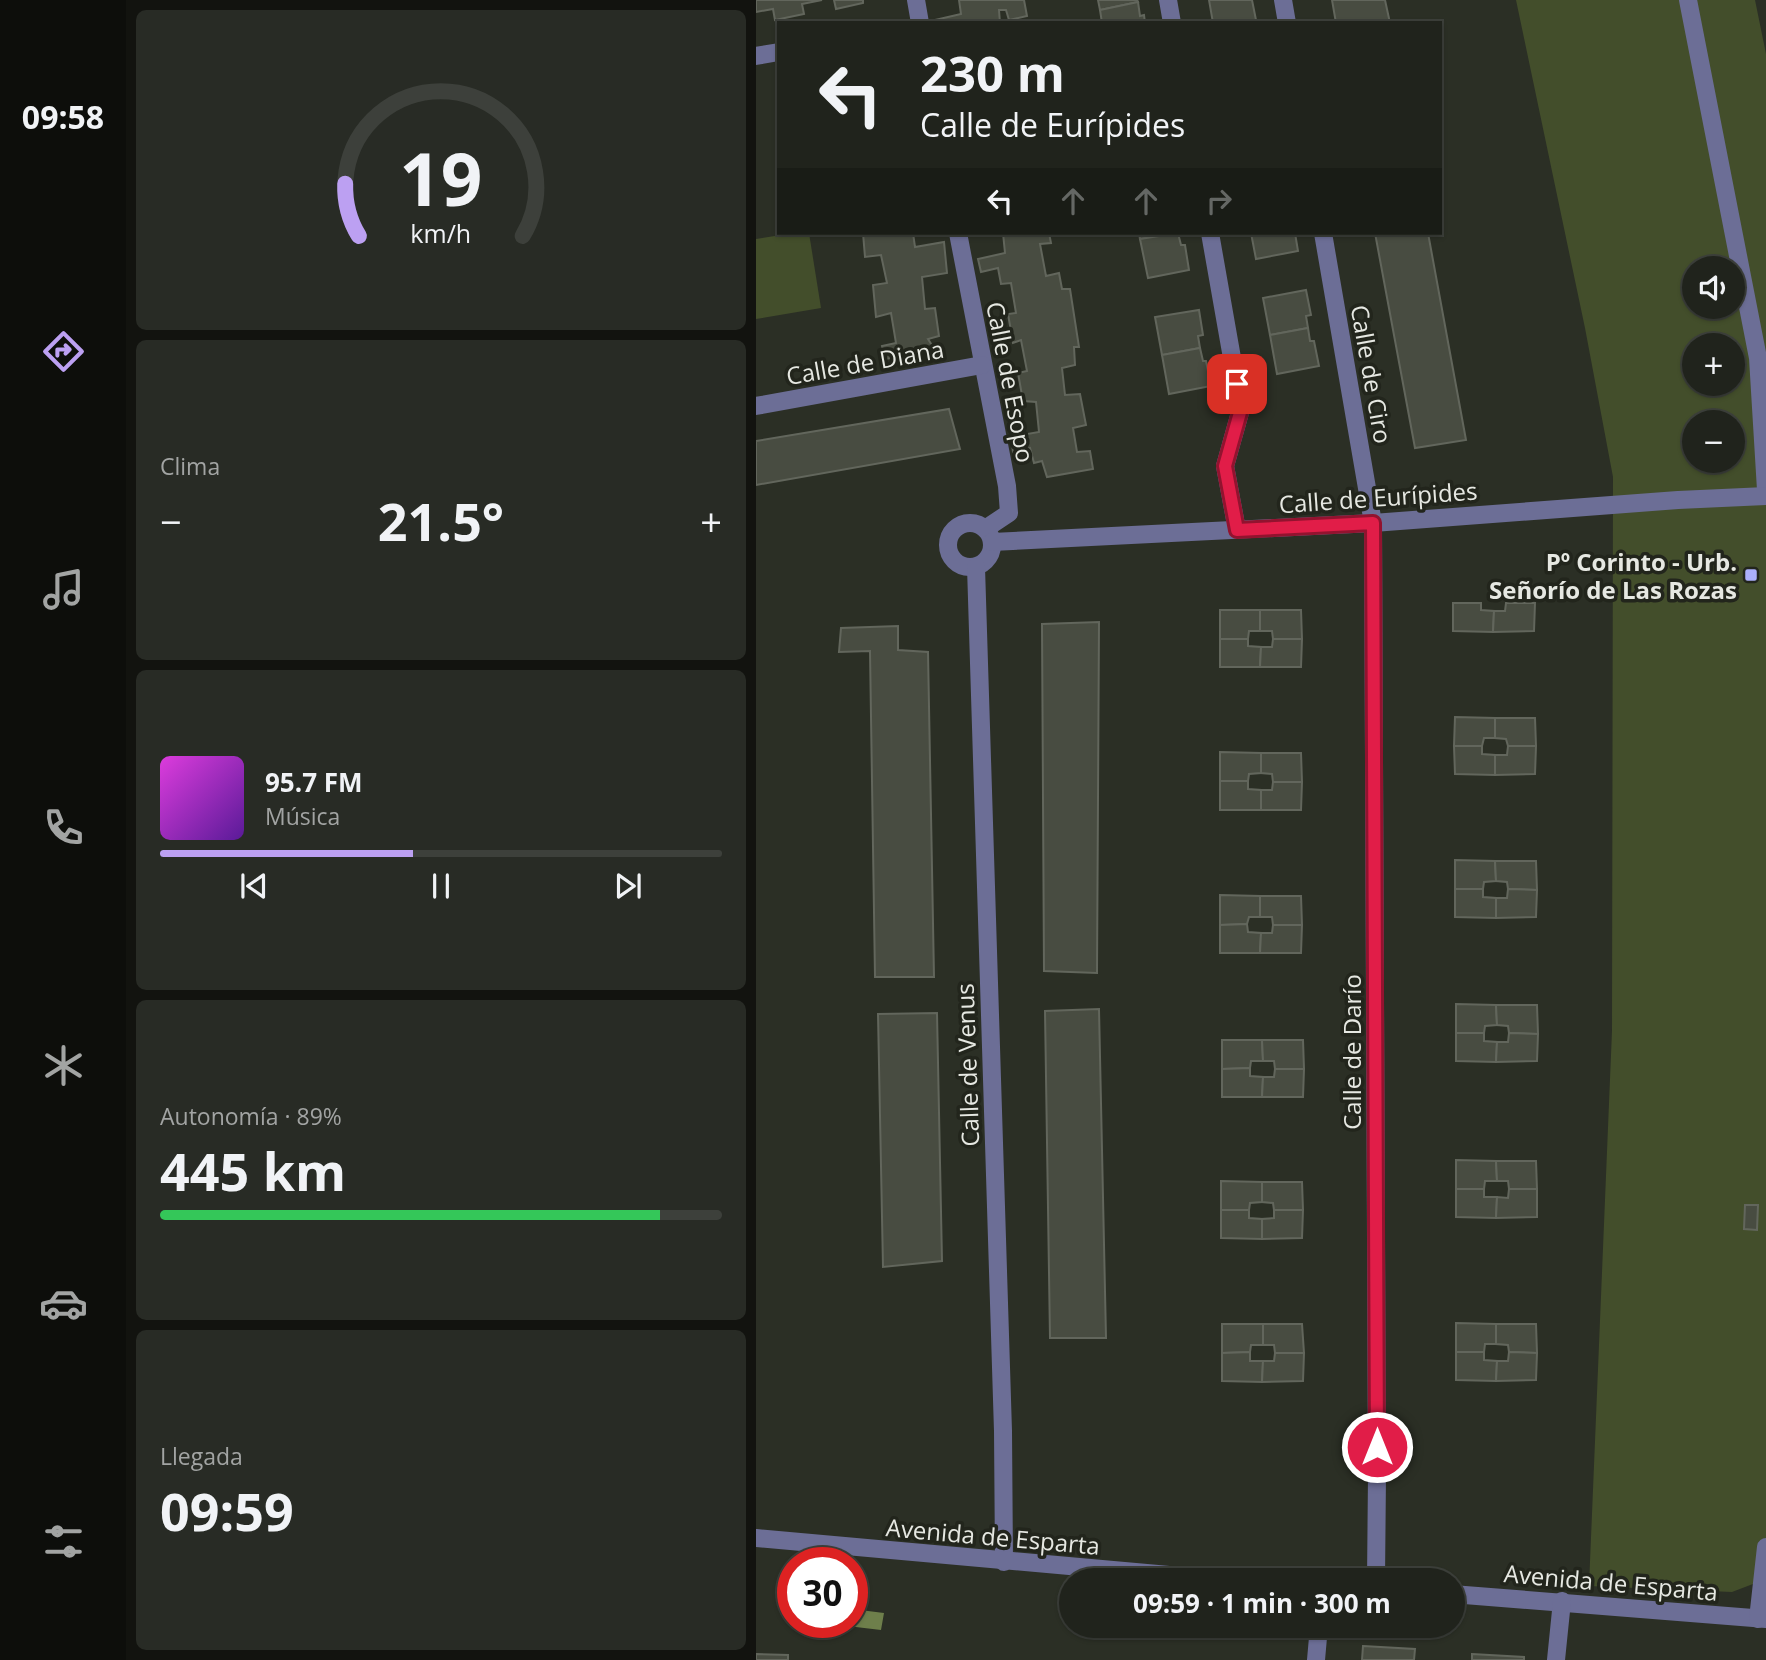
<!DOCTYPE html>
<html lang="es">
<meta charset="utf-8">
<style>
body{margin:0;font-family:"Open Sans",sans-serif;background:#282b25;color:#f1f3f6;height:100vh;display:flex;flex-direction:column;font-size:26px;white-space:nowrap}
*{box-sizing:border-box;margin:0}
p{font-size:23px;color:#a2a4a3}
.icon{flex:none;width:38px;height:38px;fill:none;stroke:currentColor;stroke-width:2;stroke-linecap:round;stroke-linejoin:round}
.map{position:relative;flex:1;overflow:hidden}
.drawer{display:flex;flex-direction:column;gap:10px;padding:10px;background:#12130f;width:630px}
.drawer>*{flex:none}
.hud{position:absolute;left:21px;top:21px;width:665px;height:214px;border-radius:0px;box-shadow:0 2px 5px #0004,0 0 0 2px #3d403b;background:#20231c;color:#f1f3f6;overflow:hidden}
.fabs{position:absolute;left:926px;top:256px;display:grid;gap:14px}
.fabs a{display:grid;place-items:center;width:63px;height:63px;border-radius:50%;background:#20231c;box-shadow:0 2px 5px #0004,0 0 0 2px #3d403b;font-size:35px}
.speed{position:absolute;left:21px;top:1547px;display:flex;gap:14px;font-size:35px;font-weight:700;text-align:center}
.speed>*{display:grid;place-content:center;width:91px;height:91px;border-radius:50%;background:#20231c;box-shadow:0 2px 5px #0004,0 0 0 2px #3d403b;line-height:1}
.speed .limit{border:10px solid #d22;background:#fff;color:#111}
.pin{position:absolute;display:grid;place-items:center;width:60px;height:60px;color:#fff;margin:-30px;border-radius:14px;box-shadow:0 4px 10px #0006}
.me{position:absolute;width:77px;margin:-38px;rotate:0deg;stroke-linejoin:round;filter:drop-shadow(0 0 5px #0008)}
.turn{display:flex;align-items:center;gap:24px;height:147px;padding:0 28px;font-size:32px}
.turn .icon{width:91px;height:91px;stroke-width:2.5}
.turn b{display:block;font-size:49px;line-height:60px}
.lanes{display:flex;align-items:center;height:66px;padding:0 28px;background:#0003;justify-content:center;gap:35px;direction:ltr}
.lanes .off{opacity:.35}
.big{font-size:52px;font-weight:700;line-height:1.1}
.drawer .card{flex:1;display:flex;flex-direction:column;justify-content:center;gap:10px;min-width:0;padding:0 24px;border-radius:10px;background:#282b25}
.drawer .dial{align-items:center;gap:0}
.dial svg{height:182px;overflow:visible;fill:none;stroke:#3d403b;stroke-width:7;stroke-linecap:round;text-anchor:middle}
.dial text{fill:#f1f3f6;stroke:none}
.song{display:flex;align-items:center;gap:21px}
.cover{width:84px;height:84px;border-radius:10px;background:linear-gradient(135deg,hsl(300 70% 55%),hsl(270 70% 35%))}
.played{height:7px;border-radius:4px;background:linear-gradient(90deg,#bca0f2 45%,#3d403b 45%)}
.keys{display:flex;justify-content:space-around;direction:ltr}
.heat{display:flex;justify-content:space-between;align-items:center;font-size:38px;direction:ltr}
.charge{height:10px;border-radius:5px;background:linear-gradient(90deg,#34c759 89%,#3d403b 0)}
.trip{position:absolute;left:303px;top:1568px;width:406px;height:70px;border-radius:35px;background:#20231c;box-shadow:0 2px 5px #0004,0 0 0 2px #3d403b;font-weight:700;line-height:70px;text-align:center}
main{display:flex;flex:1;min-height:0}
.menu{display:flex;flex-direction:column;width:126px;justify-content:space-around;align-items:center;background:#0d0e0b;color:#a2a4a3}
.menu .icon{width:49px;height:49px}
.menu .on{color:#bca0f2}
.menu b{font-size:32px;color:#f1f3f6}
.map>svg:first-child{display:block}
.green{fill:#434e2b;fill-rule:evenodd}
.water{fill:#6e7f4b}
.building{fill:#484c41;stroke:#62665c;stroke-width:2}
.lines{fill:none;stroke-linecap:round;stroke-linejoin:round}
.minor{stroke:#6c6e96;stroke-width:18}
.route-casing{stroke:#92132f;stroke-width:18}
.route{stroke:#e11d48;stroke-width:12}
.poi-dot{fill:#abaffb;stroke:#22251c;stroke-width:2.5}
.labels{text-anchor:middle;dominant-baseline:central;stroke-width:7;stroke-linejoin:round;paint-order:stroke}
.street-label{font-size:24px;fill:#e6e8e2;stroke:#22251c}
.poi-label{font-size:24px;font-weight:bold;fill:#e6e8e2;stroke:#22251c;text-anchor:end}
</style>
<main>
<nav class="menu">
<b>09:58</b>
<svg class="icon on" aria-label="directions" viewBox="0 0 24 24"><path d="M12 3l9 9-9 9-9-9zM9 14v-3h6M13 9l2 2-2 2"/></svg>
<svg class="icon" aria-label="music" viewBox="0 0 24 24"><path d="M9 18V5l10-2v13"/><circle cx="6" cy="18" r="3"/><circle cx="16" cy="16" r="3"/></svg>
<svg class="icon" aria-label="phone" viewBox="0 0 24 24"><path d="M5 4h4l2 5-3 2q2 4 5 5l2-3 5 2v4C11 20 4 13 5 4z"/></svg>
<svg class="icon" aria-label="climate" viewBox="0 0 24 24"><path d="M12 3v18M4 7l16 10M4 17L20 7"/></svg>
<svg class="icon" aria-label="car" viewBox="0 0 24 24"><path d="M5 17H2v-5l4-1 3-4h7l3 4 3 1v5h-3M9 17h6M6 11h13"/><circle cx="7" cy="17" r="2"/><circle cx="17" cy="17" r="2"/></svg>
<svg class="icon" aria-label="filters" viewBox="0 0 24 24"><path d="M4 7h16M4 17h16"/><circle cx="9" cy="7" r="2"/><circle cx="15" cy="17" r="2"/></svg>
</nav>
<section class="drawer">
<div class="card dial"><svg viewBox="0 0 100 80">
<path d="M14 69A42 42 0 1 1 86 69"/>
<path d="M14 69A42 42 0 0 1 8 46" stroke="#bca0f2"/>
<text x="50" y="56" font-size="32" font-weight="700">19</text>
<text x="50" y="72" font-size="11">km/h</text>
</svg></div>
<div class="card"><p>Clima</p>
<div class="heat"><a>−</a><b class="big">21.5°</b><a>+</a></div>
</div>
<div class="card">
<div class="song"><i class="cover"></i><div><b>95.7 FM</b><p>Música</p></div></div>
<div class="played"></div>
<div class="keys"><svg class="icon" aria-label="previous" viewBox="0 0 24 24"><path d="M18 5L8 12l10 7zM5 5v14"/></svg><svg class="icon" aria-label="pause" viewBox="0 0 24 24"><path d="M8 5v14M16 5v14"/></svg><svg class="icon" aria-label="next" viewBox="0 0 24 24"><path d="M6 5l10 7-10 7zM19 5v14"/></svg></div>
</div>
<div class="card"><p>Autonomía · 89%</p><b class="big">445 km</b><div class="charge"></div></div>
<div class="card"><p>Llegada</p><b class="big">09:59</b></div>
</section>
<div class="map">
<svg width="1010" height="1660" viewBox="0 0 1010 1660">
<rect width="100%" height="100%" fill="#2b2f25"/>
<g class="green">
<path d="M760,0H999L1010,54V1579L976,1592L833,1586L856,1031L857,477L829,328ZM938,268H976V306H938ZM938,345H976V383H938ZM938,422H976V460H938Z"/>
<path d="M38,233H53L65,308L0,319V239Z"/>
</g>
<path class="water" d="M96,1609L128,1613L125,1630L83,1625V1622H96Z"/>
<g class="building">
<path d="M0,0H66L46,4L48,14L19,20L17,9L0,12Z"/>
<path d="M78,0H107V3L80,9Z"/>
<path d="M203,0H268L271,16L253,20L250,10H243L244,23H180L179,20L205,14Z"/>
<path d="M342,0H381L382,2L344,10Z"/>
<path d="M453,0H496L500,20L483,23H457Z"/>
<path d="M576,0H629L634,23H580Z"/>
<path d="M382,2L384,16L388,15L389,23H346L344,10Z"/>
<path d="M107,233H157L159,247L188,242L191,273L166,277L169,309L179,308L183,336L172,339L179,350L129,359L126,346L140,343L135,313L120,317L117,285L131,283L125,255L109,257Z"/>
<path d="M247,233H293L295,243L284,244L290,276L303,273L306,289H314L323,347H318L319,365L306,368L309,395L324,394L330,425L317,428L321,452L334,451L337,469L291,477L286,461L278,463L274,448L257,452L255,437L283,432L280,402L267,401L262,373L271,371L265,340L257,343L252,314L260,313L255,283L245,284L242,268L225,272L222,259L249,253Z"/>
<path d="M383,233H418L384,239Z"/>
<path d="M422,233L425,245H429L433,270L392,278L384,239Z"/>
<path d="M495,233H539L542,251L500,259Z"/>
<path d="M619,233H672L710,440L659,448Z"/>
<path d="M550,290L555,315L550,316L552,328L514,335L507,298Z"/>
<path d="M443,310L447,335L442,336L444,348L406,355L399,317Z"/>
<path d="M552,328L554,341H558L563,366L521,374L514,335Z"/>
<path d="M444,348L447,361H450L455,386L413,394L406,355Z"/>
<path d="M193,409L204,449L0,485V441Z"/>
<path d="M697,603H725V610L738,611L737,632L697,631Z"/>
<path d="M750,603H779L778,631L737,632L738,611H749Z"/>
<path d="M464,610H504V631H493L492,639H464Z"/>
<path d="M504,610H545L546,639H517L516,631H504Z"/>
<path d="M343,622L341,973L288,971L286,624Z"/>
<path d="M142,626V650L172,652L178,977H119L114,651L83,652L85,628Z"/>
<path d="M464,639H492V646L505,647L504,667H464Z"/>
<path d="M517,639H546L545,667H504L505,647H516Z"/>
<path d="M699,717L739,718V738H728L726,746H698Z"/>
<path d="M739,718H779L780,746H752L750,739L739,738Z"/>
<path d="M698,746H726V754L739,755V775L699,774Z"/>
<path d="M752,746H780L779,774L739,775V755H751Z"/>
<path d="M464,752L505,753V773L493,774L492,781H464Z"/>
<path d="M505,753H545L546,782H517L516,774L505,773Z"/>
<path d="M464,781H492V789L505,790V810H464Z"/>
<path d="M517,782H546L545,810H505V790H516Z"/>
<path d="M699,860L739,861L740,881L728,882L727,889H699Z"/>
<path d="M739,861H780L781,890L752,889L751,882L740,881Z"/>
<path d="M699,889H727V897L740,898V918L699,917Z"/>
<path d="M752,889L781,890L780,917L740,918V898H751Z"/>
<path d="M464,895L504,896V917H493L491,924L464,925Z"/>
<path d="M504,896H545L546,925H517L516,917H504Z"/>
<path d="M491,924L492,932L505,933L504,953H464V925Z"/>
<path d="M517,925H546L545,953H504L505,933H516Z"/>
<path d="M700,1004L740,1005L741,1025L729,1026L728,1033H700Z"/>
<path d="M740,1005H781L782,1034L753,1033L752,1026L741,1025Z"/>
<path d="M343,1009L350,1338H294L289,1011Z"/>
<path d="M181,1013L186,1261L127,1267L122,1014Z"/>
<path d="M700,1033H728V1041L741,1042L740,1062L700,1061Z"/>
<path d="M753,1033L782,1034L781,1061L740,1062L741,1042H752Z"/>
<path d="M466,1040H506L507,1061H495L494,1068L466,1069Z"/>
<path d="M506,1040H547L548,1069H519L518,1061H507Z"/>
<path d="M494,1068V1076L507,1077L506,1097H466V1069Z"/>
<path d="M519,1069H548L547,1097H506L507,1077H518Z"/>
<path d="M700,1160L740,1161L741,1181H729L728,1189H700Z"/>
<path d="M740,1161H780L781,1189H753L752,1181H741Z"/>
<path d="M465,1181L506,1182V1202L494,1203L493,1210H465Z"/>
<path d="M506,1182H546L547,1210H518L517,1203L506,1202Z"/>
<path d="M700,1189H728V1197H741L740,1218L700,1217Z"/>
<path d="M753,1189H781V1217L740,1218L741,1197L752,1198Z"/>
<path d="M989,1205H1002L1001,1230L988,1229Z"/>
<path d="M465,1210H493V1218L506,1219V1239L465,1238Z"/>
<path d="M518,1210H547L546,1238L506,1239V1219L518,1218Z"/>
<path d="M700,1323L740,1324V1344H729L728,1352H700Z"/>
<path d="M466,1324H507V1345H495L494,1352L466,1353Z"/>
<path d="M507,1324H546L548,1353H519L518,1345H507Z"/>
<path d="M740,1324H780L781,1353L753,1352L752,1345L740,1344Z"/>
<path d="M494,1352V1361H507L506,1382L466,1381V1353Z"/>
<path d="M700,1352H728V1360L741,1361L740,1381L700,1380Z"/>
<path d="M753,1352L781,1353L780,1380L740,1381L741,1361H752Z"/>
<path d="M519,1353H548L547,1381L506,1382L507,1361H518Z"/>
<path d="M607,1646L659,1649L658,1660H606Z"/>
<path d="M0,1654L32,1655V1660H0Z"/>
<path d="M716,1654L768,1657V1660H716Z"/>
</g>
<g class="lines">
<g class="minor">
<path d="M160,0L164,23"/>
<path d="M412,0L416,23"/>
<path d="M527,0L531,23"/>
<path d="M932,0L1002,358L1010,490"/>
<path d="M0,56L23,52"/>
<path d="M202,233L251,486L253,513L229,529"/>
<path d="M454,233L485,409L469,466L481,530"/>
<path d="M567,233L617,523L621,1475L620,1580"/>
<path d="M0,406L226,365"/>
<circle cx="214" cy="545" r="22"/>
<path d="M236,542L617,523L922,500L1010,496"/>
<path d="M220,567L247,1431L248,1562"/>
<path d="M0,1538L469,1580"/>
<path d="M696,1594L1010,1619"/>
<path d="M1002,1619L1010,1547"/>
<path d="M560,1660L563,1626"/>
<path d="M800,1660L806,1601"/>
</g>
</g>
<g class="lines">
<g class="route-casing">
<path id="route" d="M481,384L485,409L469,466L481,530L617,523L621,1447"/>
</g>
<use href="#route" class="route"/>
</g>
<rect class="poi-dot" x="988" y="568" width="14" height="14" rx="3.5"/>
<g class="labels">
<g class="street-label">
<text transform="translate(109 362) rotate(-10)">Calle de Diana</text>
<text transform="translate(616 374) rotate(80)">Calle de Ciro</text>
<text transform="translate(255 382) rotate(79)">Calle de Esopo</text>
<text transform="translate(622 497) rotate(-4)">Calle de Eurípides</text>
<text transform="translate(595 1052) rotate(-90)">Calle de Darío</text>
<text transform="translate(211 1065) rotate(-92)">Calle de Venus</text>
<text transform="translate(237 1536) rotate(5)">Avenida de Esparta</text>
<text transform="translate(855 1582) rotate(5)">Avenida de Esparta</text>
</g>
<g class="poi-label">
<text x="981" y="561">Pº Corinto - Urb.<tspan x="981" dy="28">Señorío de Las Rozas</tspan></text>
</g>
</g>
</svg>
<div class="fabs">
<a><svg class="icon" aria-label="sound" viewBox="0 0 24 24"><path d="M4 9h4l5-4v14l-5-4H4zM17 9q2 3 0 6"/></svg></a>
<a>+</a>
<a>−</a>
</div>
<div class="speed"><div class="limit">30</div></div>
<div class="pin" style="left:481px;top:384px;background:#d93025"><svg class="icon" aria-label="arrive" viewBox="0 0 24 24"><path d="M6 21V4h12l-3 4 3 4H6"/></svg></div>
<svg class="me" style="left:621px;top:1447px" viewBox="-20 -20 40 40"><circle r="17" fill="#e11d48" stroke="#fff" stroke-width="3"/><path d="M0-11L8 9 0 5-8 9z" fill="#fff"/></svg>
<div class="trip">09:59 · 1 min · 300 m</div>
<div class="hud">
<div class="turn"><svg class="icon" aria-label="left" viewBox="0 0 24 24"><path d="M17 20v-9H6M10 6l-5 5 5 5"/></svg><div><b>230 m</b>Calle de Eurípides</div></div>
<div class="lanes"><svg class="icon" aria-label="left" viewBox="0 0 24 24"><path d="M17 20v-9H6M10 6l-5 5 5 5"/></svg><svg class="icon off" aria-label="ahead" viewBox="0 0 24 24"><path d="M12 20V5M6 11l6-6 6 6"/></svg><svg class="icon off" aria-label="ahead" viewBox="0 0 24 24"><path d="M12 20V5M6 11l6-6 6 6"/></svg><svg class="icon off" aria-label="right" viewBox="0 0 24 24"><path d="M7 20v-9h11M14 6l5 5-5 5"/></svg></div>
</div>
</div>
</main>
